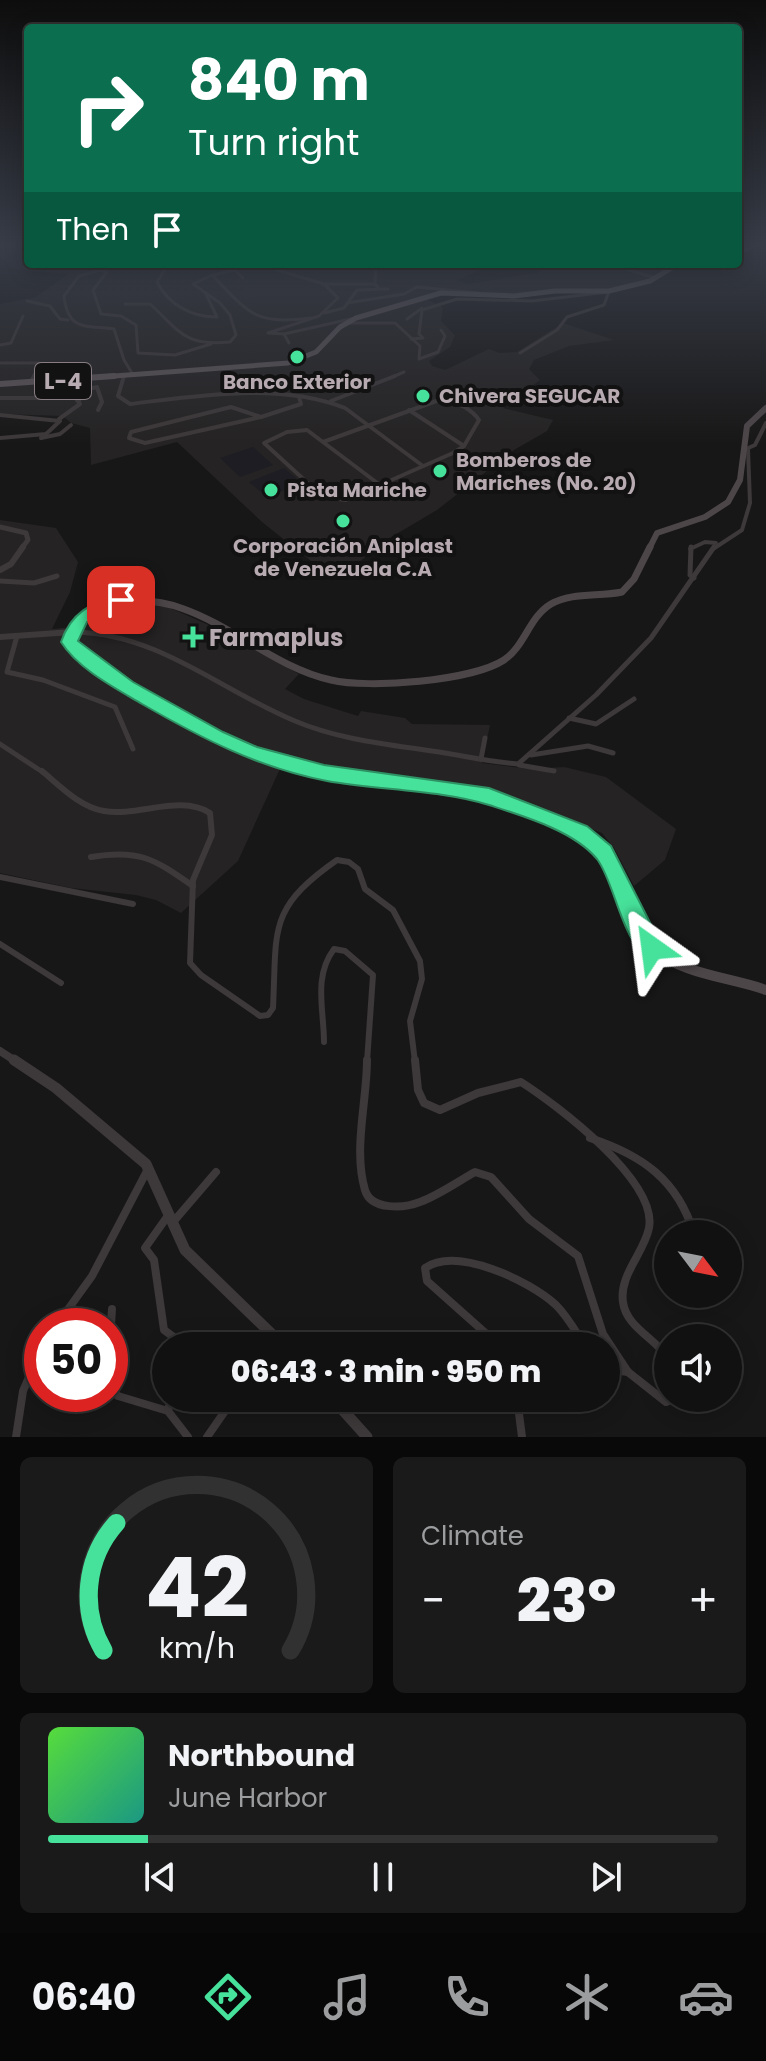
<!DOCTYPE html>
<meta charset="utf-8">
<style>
body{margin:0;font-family:Poppins,sans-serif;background:#1b1a1a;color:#f1f3f6;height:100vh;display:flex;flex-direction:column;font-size:30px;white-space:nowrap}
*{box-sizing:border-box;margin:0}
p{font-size:26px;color:#9c9d9f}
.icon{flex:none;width:44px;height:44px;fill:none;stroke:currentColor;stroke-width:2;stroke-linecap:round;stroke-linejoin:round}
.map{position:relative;height:1437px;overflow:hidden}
.panel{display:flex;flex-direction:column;gap:20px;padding:20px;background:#0a0909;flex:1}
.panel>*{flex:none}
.banner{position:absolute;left:24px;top:24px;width:718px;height:244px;border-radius:8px;box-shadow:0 4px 20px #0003,0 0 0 2px #313131;background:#0b6e4f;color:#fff;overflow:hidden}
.needle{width:52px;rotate:122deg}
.controls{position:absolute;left:654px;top:1220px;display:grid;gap:16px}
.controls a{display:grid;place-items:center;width:88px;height:88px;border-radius:50%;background:#121111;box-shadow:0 4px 20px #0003,0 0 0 2px #313131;font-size:40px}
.speed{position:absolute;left:24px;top:1308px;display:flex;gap:16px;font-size:40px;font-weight:700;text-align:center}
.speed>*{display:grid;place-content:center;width:104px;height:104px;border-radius:50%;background:#121111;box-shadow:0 4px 20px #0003,0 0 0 2px #313131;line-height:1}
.speed .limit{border:12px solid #d22;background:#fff;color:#111}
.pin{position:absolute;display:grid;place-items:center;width:68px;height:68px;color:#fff;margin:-34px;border-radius:16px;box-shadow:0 4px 12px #0006}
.me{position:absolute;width:88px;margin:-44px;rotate:329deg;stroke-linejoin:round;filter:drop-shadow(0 0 6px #0008)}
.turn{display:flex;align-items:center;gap:28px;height:168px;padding:0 32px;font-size:36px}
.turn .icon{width:104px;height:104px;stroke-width:2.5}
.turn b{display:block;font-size:56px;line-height:68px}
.then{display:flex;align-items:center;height:76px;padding:0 32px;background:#0003;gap:16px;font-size:30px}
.big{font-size:60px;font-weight:800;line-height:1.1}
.panel .card{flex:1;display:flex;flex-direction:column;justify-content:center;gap:12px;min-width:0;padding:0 28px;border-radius:12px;background:#1b1a1a}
.panel .dial{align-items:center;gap:0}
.dial svg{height:208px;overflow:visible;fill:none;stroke:#313131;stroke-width:7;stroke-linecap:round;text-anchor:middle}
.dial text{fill:#f1f3f6;stroke:none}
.song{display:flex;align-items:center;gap:24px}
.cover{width:96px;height:96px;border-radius:12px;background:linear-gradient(135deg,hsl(110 70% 55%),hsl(170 70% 35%))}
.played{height:8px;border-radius:4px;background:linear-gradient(90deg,#46e19a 15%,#313131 15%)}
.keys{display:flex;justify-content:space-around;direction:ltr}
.heat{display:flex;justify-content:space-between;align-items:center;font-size:44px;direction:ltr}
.panel .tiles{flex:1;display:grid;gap:20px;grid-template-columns:1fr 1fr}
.card:last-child{grid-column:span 2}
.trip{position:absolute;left:152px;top:1332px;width:468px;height:80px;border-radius:40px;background:#121111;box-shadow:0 4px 20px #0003,0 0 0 2px #313131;font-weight:800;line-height:80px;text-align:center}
.dock{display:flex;height:128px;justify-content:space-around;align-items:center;background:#070707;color:#9c9d9f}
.dock .icon{width:56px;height:56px}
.dock .on{color:#46e19a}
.dock b{font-size:36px;color:#f1f3f6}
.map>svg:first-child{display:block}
.built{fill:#252323}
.green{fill:#1d1d23}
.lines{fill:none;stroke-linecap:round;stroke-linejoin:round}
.minor-far4{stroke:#3d3839;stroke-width:3}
.minor-far3{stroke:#3d3839;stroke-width:4}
.minor-far2{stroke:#3d3839;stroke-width:5}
.minor-far1{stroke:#3d3839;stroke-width:6}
.minor{stroke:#3d3839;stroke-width:8}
.tertiary-far3{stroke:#3d3839;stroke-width:5}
.tertiary-far2{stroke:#3d3839;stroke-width:6}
.tertiary-far1{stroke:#3d3839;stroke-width:8}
.tertiary{stroke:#3d3839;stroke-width:11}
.secondary-far2{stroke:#4d4649;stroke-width:6}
.secondary-far1{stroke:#4d4649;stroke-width:7}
.secondary{stroke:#4d4649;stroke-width:10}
.primary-far1{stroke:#5c5457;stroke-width:5}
.primary{stroke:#5c5457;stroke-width:6}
.route{fill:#46e19a;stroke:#2e9264;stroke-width:2}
.poi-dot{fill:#46e19a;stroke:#131212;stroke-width:3}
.labels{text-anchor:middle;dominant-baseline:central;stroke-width:8;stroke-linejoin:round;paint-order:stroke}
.far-poi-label{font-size:20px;font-weight:bold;fill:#b7aab0;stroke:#131212;text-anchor:start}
.shield{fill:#131212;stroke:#867c81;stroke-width:2}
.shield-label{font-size:22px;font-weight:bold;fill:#b7aab0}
.poi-label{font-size:24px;font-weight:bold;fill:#b7aab0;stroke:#131212;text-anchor:start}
</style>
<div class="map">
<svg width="766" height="1437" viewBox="0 0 766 1437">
<rect width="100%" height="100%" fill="#181717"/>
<g class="built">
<path d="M9,244H28V264H479L488,267L456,280L468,284L537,273L547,264H677L659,275L617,290L525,295L455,291L425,299L443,307L441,321L455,335L450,347L429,361L432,366L445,370L489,349L499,353L517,352L563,323L614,340L569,346L534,360L529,369L540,380L503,408L553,420L547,431L514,450L437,510L388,539L348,571L337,574L321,569L262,522L177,442L91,465L90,428L71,423L63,416L0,414V304L36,297L68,274L13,269L0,256V248Z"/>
<path d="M0,520L56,528L78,562L70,592L52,629L83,626L126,605L159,603L213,627L299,674L285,689L304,699L358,716L361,711L405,718L412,724L490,725L482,763L530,769L564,767L606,777L676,829L665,860L634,886L614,848L602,833L513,798L467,786L349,775L284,760L238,861L181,913L156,900L136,895L71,888L0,873Z"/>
</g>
<g class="green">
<path d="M253,447L273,465L240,477L220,458Z"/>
<path d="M284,468L302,483L267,497L249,482Z"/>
</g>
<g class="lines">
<g class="minor-far4">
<path d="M105,264L100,270L79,276L64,296C68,331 84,325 114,329L124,360L132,373"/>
<path d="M168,264L157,282C169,305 191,317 217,317L206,294"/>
<path d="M257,264L324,284L338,298L319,316L268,333L284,334L355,318"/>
<path d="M266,264L302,268"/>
<path d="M610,264L655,278"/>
<path d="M414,265L425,264"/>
<path d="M104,268L122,264"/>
<path d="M626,269L636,264"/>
<path d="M100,270L107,272L93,290L101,314L121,316L136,325L138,353L175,355L211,344"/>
<path d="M213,275L235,270L243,278"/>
<path d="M325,284H375"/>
<path d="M379,289L375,284L376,266L440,267"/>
<path d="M27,301L50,306L60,319L68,320"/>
<path d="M347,303L404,294L417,287L478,293"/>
<path d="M125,304H150C179,330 184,347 230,342L236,335L230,315L220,303L193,284L212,275C250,314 254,325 311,318"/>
<path d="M324,313L344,308L357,290L388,289"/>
<path d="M407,319L422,308"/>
<path d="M349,323H395L420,346L419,359L438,352L445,336L441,330"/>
<path d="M284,334L289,343"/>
<path d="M411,339L423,338L419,334L422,310L457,299L532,301L608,292"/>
<path d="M0,345L11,343L23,316"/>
<path d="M520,353L557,330L567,317L604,305L609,291"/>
<path d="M0,363H39L33,378"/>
<path d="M390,378L404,372"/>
</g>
<g class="minor-far3">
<path d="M124,376L118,396L130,404C198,396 279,382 345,408L423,466"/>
<path d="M31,382L34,376"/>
<path d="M0,398H44L87,380"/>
<path d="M79,401L84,390L97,387L102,402L98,410"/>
<path d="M331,401L395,376"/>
<path d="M231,407L261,417L145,443L129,438L131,432Z"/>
<path d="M409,410L464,446"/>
<path d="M0,415L60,421L46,434L0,438"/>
<path d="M261,417L301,404L299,397"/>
<path d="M59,419L80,404L74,396"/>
<path d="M41,438L60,434L71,425"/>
<path d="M323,442L442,399C456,402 471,408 479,420L464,446L453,453L346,500L323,497L264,443L287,432L307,430L380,485"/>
<path d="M746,449L755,445L766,423"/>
<path d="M690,549L705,542L716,543"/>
<path d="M713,549L742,530L750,503L748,449"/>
</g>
<g class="minor-far2">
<path d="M691,547L690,575L694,578"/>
<path d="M0,581L34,583L57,576"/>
<path d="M75,632C159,634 220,690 295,721C342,741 395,745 445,753C469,757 493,762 518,764L596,695L651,638L714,547"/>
<path d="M17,636L7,672L43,680L115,707L133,749"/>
<path d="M569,718L596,724L634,699"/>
<path d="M0,744L44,773"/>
<path d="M531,755L588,746L613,753"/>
<path d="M481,759L485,738"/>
<path d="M519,765L554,771"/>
</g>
<g class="minor-far1">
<path d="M42,771C60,786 80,807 104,811C137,817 181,794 210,813L212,835L193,880L190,963L201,975L260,1016L268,1015L273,1008C277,929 267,909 337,860L349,862L358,869L365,889L393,910L420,961L422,979L410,1021L415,1062"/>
<path d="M91,857C140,849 154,859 193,886"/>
<path d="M0,877L133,904"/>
<path d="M0,944L61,983"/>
<path d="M324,1042C324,1010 313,977 334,949L345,951L373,975L367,1062"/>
</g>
<g class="minor">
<path d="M367,1060C367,1101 353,1150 365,1190C371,1211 405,1208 420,1202C439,1195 457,1182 475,1172L491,1177L529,1219L578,1256L603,1334L628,1372"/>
<path d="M415,1060L418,1090L424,1103L440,1110L478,1093L521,1082C557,1105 658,1181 649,1228C644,1253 619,1275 623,1302C626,1327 655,1338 668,1358"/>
<path d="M590,1138C642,1155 678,1180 694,1234"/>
<path d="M167,1217L145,1248L154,1260L164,1330L186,1346"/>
<path d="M174,1221L216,1172"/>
<path d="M56,1326L92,1276L148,1169"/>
<path d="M110,1340L112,1309"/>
<path d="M500,1346L427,1281L425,1268C457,1246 530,1281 556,1305C568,1317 576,1332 585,1346"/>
<path d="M606,1369L628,1372L666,1402L675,1398"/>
<path d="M110,1387L118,1396L168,1411L188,1437"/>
<path d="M517,1398L522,1437"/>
<path d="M168,1411L171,1398"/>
<path d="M16,1437L23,1391L42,1347"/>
<path d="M207,1437L234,1398"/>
</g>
<path class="tertiary-far3" d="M0,527L26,533L28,540L21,549"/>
<g class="tertiary-far2">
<path d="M0,570L11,564L23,547"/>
<path d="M0,637L72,632"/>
</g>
<path class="tertiary-far1" d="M0,1051L17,1062"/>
<g class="tertiary">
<path d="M14,1060L56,1088L146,1164L185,1250L284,1346"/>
<path d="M332,1398L367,1437"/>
</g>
<path class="secondary-far2" d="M649,549L657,533L705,517L728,502L740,480L747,426L766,408"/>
<path class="secondary-far1" d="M323,773C245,756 124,700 69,642C77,621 91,609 113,604C196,584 254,663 331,680C368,689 472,681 504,660C525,646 529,617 551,604C572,592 599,597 622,592L634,579L650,547"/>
<path class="secondary" d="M314,771C401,792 500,784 579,832C623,859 617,916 653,948C682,975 730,977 766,990"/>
<g class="primary-far1">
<path d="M738,253L756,244"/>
<path d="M87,378L288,363L316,352L340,327L356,318L441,293L514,296L555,291H609L650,281L678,264"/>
</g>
<path class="primary" d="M0,384L114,376"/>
</g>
<linearGradient id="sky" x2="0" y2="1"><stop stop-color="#0d0d0d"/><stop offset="0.55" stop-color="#373c47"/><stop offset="1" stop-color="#373c47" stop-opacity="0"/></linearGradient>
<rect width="766" height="445" fill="url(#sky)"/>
<path class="route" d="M121,594L129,600L126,603L87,622L78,641L133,682L223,732L257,747L324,765L489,788L587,826L611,846L663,948L660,955L652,958C622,947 616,884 597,859C574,831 523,816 489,805C442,790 377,790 327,781C259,768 201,738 142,704C115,688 78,669 61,642C71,612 91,603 121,594Z"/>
<g class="poi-dot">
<circle cx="297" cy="357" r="8"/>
<circle cx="423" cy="396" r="8"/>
<circle cx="440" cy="471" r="8"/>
<circle cx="271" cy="490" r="8"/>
<circle cx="343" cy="521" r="8"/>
<path d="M189 625h8v8h8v8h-8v8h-8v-8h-8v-8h8z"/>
</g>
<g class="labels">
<g class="far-poi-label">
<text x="297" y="382" text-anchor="middle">Banco Exterior</text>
<text x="439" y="396">Chivera SEGUCAR</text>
<text x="456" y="460">Bomberos de<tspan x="456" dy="23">Mariches (No. 20)</tspan></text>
<text x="287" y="490">Pista Mariche</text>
<text x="343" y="546" text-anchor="middle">Corporación Aniplast<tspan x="343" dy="23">de Venezuela C.A</tspan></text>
</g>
<rect class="shield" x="35" y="363" width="56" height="36" rx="6"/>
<g class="shield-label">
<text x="63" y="381">L-4</text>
</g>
<g class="poi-label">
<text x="209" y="637">Farmaplus</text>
</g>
</g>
</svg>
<div class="controls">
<a><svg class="needle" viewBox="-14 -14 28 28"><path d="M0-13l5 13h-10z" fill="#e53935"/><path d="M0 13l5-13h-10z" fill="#9c9d9f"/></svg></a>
<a><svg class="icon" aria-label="sound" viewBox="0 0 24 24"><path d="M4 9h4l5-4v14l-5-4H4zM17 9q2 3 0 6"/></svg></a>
</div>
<div class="speed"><div class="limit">50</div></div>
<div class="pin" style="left:121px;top:600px;background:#d93025"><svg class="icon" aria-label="arrive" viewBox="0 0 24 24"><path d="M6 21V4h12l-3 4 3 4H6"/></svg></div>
<svg class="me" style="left:652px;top:948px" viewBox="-20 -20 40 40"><path d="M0-17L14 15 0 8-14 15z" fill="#46e19a" stroke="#fff" stroke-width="4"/></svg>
<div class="trip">06:43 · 3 min · 950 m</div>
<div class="banner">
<div class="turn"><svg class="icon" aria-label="right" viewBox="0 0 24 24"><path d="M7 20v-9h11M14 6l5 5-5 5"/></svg><div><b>840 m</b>Turn right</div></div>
<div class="then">Then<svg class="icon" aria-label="arrive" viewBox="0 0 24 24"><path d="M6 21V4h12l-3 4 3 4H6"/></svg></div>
</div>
</div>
<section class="panel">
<div class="tiles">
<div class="card dial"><svg viewBox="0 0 100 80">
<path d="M14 69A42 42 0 1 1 86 69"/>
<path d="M14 69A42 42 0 0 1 19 20" stroke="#46e19a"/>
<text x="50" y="56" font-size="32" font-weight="700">42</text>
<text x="50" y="72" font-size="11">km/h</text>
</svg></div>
<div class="card"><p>Climate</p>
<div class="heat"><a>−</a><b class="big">23°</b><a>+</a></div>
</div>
<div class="card">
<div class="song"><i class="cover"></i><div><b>Northbound</b><p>June Harbor</p></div></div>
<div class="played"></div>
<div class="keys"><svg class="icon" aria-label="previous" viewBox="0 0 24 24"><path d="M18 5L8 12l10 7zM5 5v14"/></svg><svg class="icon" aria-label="pause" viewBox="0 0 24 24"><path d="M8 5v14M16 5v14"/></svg><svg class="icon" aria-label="next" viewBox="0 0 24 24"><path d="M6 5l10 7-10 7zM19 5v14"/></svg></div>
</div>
</div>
</section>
<nav class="dock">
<b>06:40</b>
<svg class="icon on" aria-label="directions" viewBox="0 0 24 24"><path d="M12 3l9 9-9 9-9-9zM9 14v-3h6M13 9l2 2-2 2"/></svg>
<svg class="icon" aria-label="music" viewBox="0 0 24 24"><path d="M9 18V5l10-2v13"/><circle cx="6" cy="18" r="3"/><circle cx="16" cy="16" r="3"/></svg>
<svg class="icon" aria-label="phone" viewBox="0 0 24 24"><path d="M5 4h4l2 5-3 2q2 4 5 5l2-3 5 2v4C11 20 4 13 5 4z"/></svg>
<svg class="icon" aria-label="climate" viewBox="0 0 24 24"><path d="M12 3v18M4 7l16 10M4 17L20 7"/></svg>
<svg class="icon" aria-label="car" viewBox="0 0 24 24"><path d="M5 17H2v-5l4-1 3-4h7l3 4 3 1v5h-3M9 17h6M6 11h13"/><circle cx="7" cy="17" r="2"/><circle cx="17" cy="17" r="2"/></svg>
</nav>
